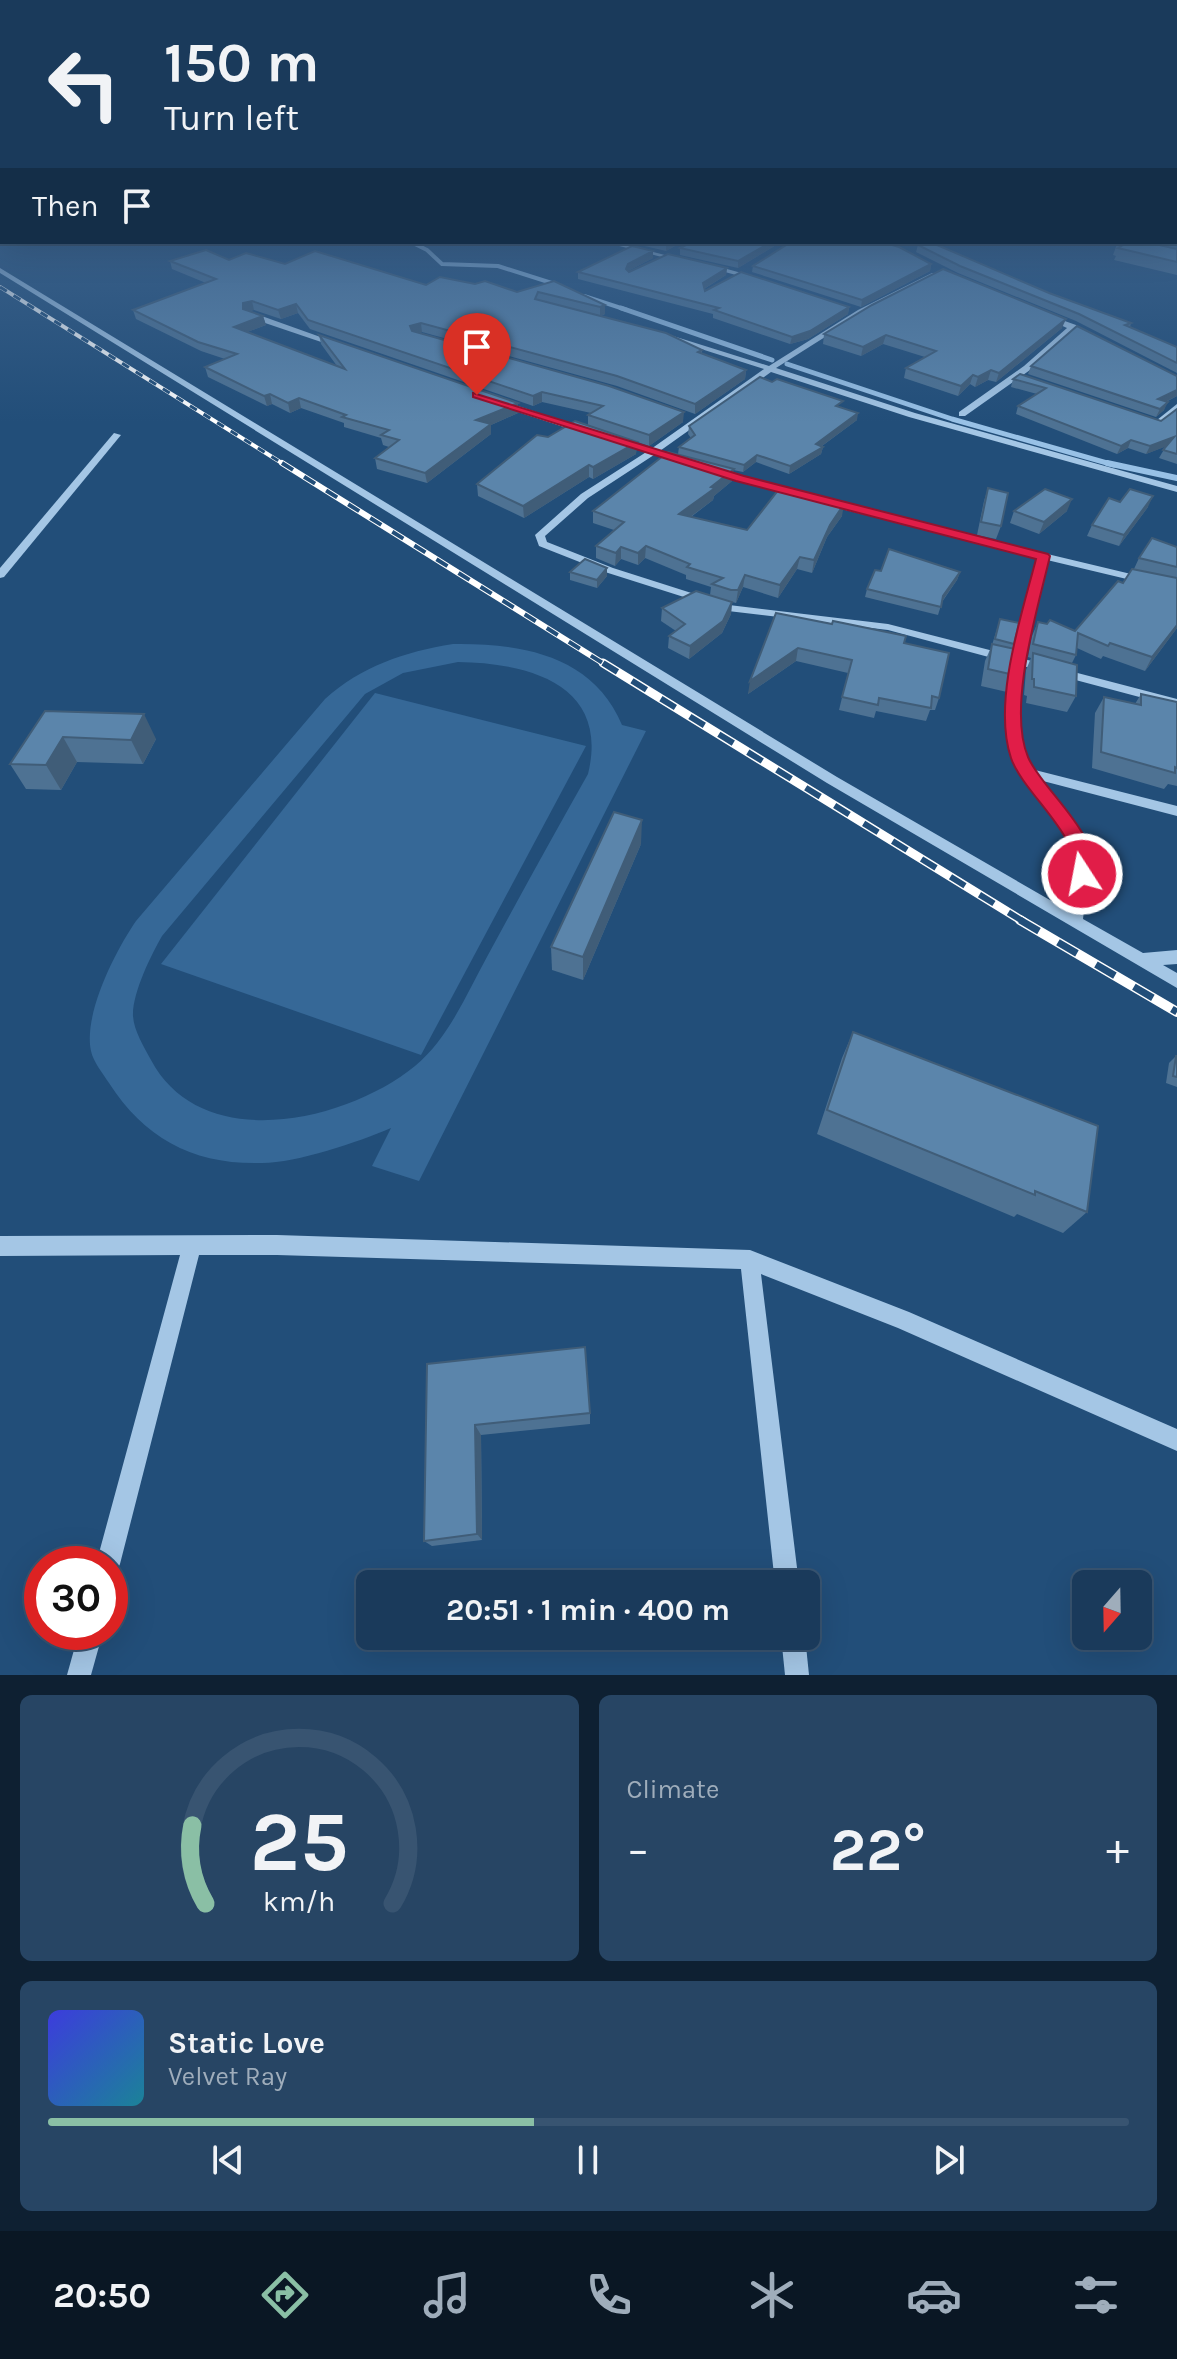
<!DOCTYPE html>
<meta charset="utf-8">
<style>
body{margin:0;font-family:Karla,sans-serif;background:#274564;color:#f1f3f6;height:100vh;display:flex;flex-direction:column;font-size:30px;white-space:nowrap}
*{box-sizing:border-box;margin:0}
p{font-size:26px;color:#9fadbb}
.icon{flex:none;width:44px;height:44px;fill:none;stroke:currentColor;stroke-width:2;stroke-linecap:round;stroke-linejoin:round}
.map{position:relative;height:1675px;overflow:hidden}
.side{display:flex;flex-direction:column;gap:20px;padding:20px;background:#0e2032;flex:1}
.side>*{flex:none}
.hud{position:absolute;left:0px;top:0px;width:1178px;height:244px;box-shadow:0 8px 32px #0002,0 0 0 2px #385471;background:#1a3a5b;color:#f1f3f6;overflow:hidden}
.needle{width:52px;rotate:200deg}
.tools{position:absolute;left:1072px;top:1570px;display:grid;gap:16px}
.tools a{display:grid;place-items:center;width:80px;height:80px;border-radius:12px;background:#1a3a5b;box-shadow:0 8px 32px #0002,0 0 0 2px #385471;font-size:40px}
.speed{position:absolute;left:24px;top:1546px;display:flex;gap:16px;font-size:40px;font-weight:700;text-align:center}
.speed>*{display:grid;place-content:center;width:104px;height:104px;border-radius:50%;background:#1a3a5b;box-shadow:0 8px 32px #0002,0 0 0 2px #385471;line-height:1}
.speed .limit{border:12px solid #d22;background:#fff;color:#111}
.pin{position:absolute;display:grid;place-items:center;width:68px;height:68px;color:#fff;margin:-82px -34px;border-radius:50% 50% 50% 0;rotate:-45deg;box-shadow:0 0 8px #0007}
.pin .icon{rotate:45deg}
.me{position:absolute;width:88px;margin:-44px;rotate:349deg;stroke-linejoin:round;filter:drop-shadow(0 0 6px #0008)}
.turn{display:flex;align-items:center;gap:28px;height:168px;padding:0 32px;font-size:36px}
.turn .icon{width:104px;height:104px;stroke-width:2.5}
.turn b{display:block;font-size:56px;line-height:68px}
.then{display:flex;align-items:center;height:76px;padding:0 32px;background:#0003;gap:16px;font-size:30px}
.big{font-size:60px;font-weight:700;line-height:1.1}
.side .tile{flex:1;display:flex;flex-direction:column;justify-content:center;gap:12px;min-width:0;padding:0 28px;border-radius:12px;background:#274564}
.side .dial{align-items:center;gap:0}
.dial svg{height:208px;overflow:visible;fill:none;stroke:#385471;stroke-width:7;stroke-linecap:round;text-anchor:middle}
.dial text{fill:#f1f3f6;stroke:none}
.song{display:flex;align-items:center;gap:24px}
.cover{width:96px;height:96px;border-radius:12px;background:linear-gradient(135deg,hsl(240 70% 55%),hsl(190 70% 35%))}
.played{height:8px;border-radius:4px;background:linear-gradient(90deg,#8abfa5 45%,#385471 45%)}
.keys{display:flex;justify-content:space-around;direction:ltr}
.heat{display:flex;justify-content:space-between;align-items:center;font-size:44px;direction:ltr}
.side .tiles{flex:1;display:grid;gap:20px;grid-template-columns:1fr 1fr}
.tile:last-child{grid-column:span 2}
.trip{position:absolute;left:356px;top:1570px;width:464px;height:80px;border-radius:12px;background:#1a3a5b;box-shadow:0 8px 32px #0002,0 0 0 2px #385471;font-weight:700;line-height:80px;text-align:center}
.tab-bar{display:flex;height:128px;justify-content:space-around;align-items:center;background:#0a1724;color:#9fadbb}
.tab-bar .icon{width:56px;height:56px}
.tab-bar .selected{color:#8abfa5}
.tab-bar b{font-size:36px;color:#f1f3f6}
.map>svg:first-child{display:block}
.green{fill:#366897;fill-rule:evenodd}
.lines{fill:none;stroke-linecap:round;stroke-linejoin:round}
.stream-far2{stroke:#98c1e6;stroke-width:4}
.stream-far1{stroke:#98c1e6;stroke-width:5}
.stream{stroke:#98c1e6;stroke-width:6}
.minor{fill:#a4c6e5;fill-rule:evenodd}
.rail-far3-casing{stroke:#fff;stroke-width:4}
.rail-far2-casing{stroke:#fff;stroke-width:6}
.rail-far1-casing{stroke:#fff;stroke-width:9}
.rail-casing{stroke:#fff;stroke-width:10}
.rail-far3{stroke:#224e79;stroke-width:3;stroke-dasharray:8;stroke-linecap:butt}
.rail-far2{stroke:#224e79;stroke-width:4;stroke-dasharray:13;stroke-linecap:butt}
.rail-far1{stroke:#224e79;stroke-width:6;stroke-dasharray:17;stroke-linecap:butt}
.rail{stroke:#224e79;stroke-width:7;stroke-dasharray:22;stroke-linecap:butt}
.wall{fill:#4e7293}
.shaded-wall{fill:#405d78}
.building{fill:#5b85ab;stroke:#405d78;stroke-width:2}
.route{fill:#e11d48;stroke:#92132f;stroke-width:2}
</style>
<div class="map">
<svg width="1177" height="1675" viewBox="0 0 1177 1675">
<rect width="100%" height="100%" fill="#224e79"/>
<g class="green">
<path d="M453,644C521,643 593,655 622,725L646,731L419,1181L372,1166L391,1128C358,1142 297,1163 262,1163C194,1165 145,1139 109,1083C103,1074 93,1061 91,1051C83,1014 116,950 136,921L325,699C362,666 404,652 453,644ZM458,662C528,663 610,684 588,774C554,834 521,894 488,955C467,993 449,1038 415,1066C348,1121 202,1156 151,1060C144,1047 134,1031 133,1016C132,994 151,955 162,936L365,694L403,673Z"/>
<path d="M375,693L586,746L421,1055L161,964Z"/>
</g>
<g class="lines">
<g class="stream-far2">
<path d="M411,242L427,250L442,264L498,266L558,285"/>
<path d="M584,296L627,310"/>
</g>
<g class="stream-far1">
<path d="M621,308L772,360"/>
<path d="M787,364L952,419L1114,465"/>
</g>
<path class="stream" d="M1107,463L1177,478"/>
<g class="minor">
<path d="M604,242H615L684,260L681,262Z"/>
<path d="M1106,242H1117L1139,248L1136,250Z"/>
<path d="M709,264L756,277L757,278L754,280L707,267Z"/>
<path d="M0,268L837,777L1069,911L1076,860L1069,839L1014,758L1008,726L1011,663L888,630L728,611L605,572L539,546L535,535L581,494L651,449L764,369L654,334V330L769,366L858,310L932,273H936V275L863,313L776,368L915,413L1177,486V492L909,417L771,372L657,453L588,498L545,536L547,542L613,568L729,605L888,624L1013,656L1038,557L825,505V501L1177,585V591L1047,560L1024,659L1177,699V707L1023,666C1021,701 1014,740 1035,770L1177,806V816L1043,781L1081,834L1090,860L1083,919L1143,953L1177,950V964L1163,965L1177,973V988L827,783L0,273Z"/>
<path d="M247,313H253L340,344L333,346L247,317Z"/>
<path d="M1045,314L1076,325L1095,337L1088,339L1073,331L1030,370L965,416H959V412L1024,366L1067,328L1045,318Z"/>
<path d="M503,401L588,429L589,431L582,433L500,406L499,404Z"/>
<path d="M1177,404V411L1161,425H1155L1140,418L1144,415L1157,420Z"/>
<path d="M114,433L121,435L4,577L0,578V568Z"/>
<path d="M713,470H719L801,494L793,496L713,474Z"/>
<path d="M277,1235L750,1250L909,1312L1177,1429V1451L898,1328L761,1274L799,1584H775L741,1269L277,1255H199L120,1564L116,1572L110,1575V1564H96L180,1255L0,1256V1236Z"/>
<path d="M79,1632H103L91,1675H67Z"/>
<path d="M781,1636H805L809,1675H785Z"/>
</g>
<g class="rail-far3-casing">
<path id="rail-far3" d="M0,287L285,465"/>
</g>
<g class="rail-far2-casing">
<path id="rail-far2" d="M282,463L606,665"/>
</g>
<g class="rail-far1-casing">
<path id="rail-far1" d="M603,663L1024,922"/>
</g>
<g class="rail-casing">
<path id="rail" d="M1020,920L1177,1012"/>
</g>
<use href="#rail-far3" class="rail-far3"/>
<use href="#rail-far2" class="rail-far2"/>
<use href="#rail-far1" class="rail-far1"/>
<use href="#rail" class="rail"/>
</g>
<g class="wall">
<path d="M1176,188L1177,275L1114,260L1116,256L1113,255L1117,244L1120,242H1176Z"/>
<path d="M628,242H682L666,251Z"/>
<path d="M692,242H781L738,268L680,255V248Z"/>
<path d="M918,245L1131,323L1130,327L1177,347V373L1076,321L958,273L916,252Z"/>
<path d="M653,251V258L628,271L727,268L726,275L704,289L705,291L849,307L848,314L808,339L790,344L713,318V314L578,279V272Z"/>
<path d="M229,260L285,264L426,285L517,292L554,281L605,305V314L601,316L702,350V354L746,370L745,379L695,414L617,386L422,332L420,333L683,422L649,446L588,425V415L591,413L542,402L533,406L310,329L298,313L281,319L254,310L250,311L263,316L266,325L247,332L337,366L321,344L319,335L518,403V413L491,425V434L427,483L377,469L375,458L389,447L383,445L381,438L344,427V423L301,408L290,413L272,404L267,406L208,377L205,367L225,359L201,351L136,319L133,310L206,283L172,269L170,261Z"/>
<path d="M931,264L930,271L861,307L752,272L753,266Z"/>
<path d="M1062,328L996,382L988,380L975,387L970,384L958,396L904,378L906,368L925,357L883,344L861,356L823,344L824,334Z"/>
<path d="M1031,366L1177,396L1166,402L1164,410L1156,417L1028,374Z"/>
<path d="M1020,374L1161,421L1177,409V464L1159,458L1166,446L1146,454L1128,448L1117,454L1016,414L1018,406L1037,394L1011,387L1013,379Z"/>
<path d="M842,407L857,420L822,446L823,447L821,454L789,474L756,462L743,472L733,470L732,481L714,496L713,500L691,517L747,530L842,516L827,537L812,573L797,569L778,598L743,587L736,603L732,602L731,614L722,633L689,659L668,648L669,636L676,631L661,621L662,608L710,595L711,587L686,579V575L645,558L638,565L621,559L615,566L596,558V546L614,530L593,523V511L678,454L679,447L691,438L688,434L689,426Z"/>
<path d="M548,437L637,442L636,454L593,479L589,477L524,518L478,496L477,484Z"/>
<path d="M988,488L1001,526L996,539L977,535L984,501Z"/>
<path d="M1120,502L1148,507L1119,546L1087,536L1092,525Z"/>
<path d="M1014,511H1067L1039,534L1010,523Z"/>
<path d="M1177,547V628L1145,671L1103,656L1101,659L1077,648L1076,655L1072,663L1076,696L1067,712L1026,703L1027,696L1024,695L1026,670L1031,658L1028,657L1032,636L1038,622L1075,631L1123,583L1134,569L1139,558Z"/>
<path d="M607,568V576L597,588L570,580V572Z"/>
<path d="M881,571L960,572L957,580L942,602L938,615L865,597L867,589Z"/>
<path d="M776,613L904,643L939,698L935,710H930L926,721L876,711L874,718L839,710L848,673L796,661L748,694Z"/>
<path d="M1000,619L1014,644L1013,648L1014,675L1007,692L981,686L985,661L992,645Z"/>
<path d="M1141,694L1177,702V786L1168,784L1164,789L1092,768L1095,713L1104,697L1135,704Z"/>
<path d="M45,711L156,739L143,764L77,762L61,790L26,789L10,764Z"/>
<path d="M641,844L583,980L552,970L551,947Z"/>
<path d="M853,1032L1087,1212L1063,1233L1017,1214L1014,1217L817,1134L842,1058Z"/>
<path d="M1176,1056H1177V1087L1166,1083L1169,1063Z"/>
<path d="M427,1364L590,1413V1424L481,1435L482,1540L432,1546L424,1541Z"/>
</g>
<g class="shaded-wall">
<path d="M671,242H682L666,251V244Z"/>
<path d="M771,242H781L738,268V261Z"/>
<path d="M653,251V258L628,271L626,269L628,264Z"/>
<path d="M931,264L930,271L861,307L862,300Z"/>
<path d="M727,268L726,275L702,290L703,283Z"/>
<path d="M252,301L254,310L245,312L243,309V303Z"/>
<path d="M296,304L298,313L281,319L278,310Z"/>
<path d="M605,305V314L600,316V307Z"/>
<path d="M849,307L848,314L808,339L790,344L792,337Z"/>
<path d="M263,316L266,325L236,336L234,327Z"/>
<path d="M1066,319L1062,328L996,382L999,373Z"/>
<path d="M421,323L422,332L411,336L410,326Z"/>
<path d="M886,335L883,344L861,356L863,347Z"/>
<path d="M746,370L745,379L695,414V404Z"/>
<path d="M991,370L988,380L975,387L978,377Z"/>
<path d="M973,375L970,384L958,396L961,386Z"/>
<path d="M1177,390V396L1155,407L1158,399Z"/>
<path d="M542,392V402L533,406V396Z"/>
<path d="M270,394L272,404L267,406L264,396Z"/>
<path d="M299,398L301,408L290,413L288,403Z"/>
<path d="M1168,402L1164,410L1156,417L1160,409Z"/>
<path d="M518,403V413L491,425V434L427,483L425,473L476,420Z"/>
<path d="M684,412L683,422L649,446V435Z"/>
<path d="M858,413L857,420L815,451L823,447L821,454L789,474L790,466L816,444Z"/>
<path d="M1174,437L1170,445L1146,454L1150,446Z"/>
<path d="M1131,440L1128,448L1117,454L1121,446Z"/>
<path d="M637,442L636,454L593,479V467Z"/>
<path d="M757,455L756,462L743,472L744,465Z"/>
<path d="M589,465V477L524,518L523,506Z"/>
<path d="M734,469L732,481L714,496L713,500L678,526L679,514Z"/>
<path d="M1153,496L1148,507L1119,546L1124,535Z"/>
<path d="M1072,499L1067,511L1039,534L1044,522Z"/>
<path d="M844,504L842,516L827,537L812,573L814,560L830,525Z"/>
<path d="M646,546L645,558L638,565V553Z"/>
<path d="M621,547V559L615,566L616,553Z"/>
<path d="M800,557L797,569L778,598L780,585Z"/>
<path d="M607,568V576L597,588V580Z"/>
<path d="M960,572L957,580L940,604L943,596Z"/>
<path d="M745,575L743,587L736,603L738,590Z"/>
<path d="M732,602L731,614L722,633L689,659L690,646Z"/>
<path d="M1177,625V628L1145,671L1152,657Z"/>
<path d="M798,648L796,661L748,694L750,681Z"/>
<path d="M144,714L156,739L143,764L131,740Z"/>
<path d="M63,737L77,762L61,790L46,765Z"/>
<path d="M642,820L641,844L583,980V957Z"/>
<path d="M475,1425L481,1435L482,1540L477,1534Z"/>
</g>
<g class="building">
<rect x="1176" y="188" width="1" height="52"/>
<path d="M692,242H771L738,261L680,248Z"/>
<path d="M791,242H882L899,247L931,264L862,300L753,266Z"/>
<path d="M930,242L1049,293L1131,323L1125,325L1177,347V363L1079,314L960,266L918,245Z"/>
<path d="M1120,242H1146L1177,249V262L1118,248L1123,245L1117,244Z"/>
<path d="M632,246L653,251L628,264L626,269L629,272L668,254L727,268L703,283L705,291L741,272L849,307L810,331L792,337L714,310L719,308L578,272Z"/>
<path d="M206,250L229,260L246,253L285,264L315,251L426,285L440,277L475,284L485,281L517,292L554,281L605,305L600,307L538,292L535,299L666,333L702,350L698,352L746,370L695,404L617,376L421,323L410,326L412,331L609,386L684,412L649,435L588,415L603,406L542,392L533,396L308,320L296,304L278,310L252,301L243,303V309L263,316L234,327L345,369L319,335L518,403L476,420L491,424L425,473L375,458L399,440L381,435L389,430L342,417L346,415L299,398L288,403L270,394L264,396L205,367L237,354L198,342L133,310L216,279L170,261Z"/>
<path d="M943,269L1066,319L999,373L991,370L978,377L973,375L961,386L906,368L936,351L886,335L863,347L824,334L872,305Z"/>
<path d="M1077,326L1177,376V390L1158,399L1168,402L1160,409L1031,366Z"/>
<path d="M1020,374L1161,421L1177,409V454L1163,450L1174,437L1150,446L1131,440L1121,446L1018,406L1046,388L1013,379Z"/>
<path d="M760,377L772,382L777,379L843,401L836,406L858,413L816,444L823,447L790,466L757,455L744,465L679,447L695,435L689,426Z"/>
<path d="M575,421L637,442L593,467L589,465L523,506L477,484L537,435L548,437Z"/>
<path d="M668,452L734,469L711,487L715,488L679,514L747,530L780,488L844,504L830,525L814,560L800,557L780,585L745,575L738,590H731L712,584L723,578L687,567L690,564L646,546L638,553L621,547L616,553L596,546L624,522L593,511Z"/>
<path d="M988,488L1008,493L1001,526L981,522Z"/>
<path d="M1045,489L1072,499L1044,522L1014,511Z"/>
<path d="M1130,489L1153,496L1124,535L1092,525L1109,498L1120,502Z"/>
<path d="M1152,538L1177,547V567L1139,558Z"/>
<path d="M889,549L960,572L943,596L941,607L867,589L875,570L881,571Z"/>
<path d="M585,559L607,568L597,580L570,572Z"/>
<path d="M1132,569L1177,578V625L1152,657L1110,643L1108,646L1078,633L1076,655L1033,644L1038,622L1047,624L1050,620L1075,631L1118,581L1123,583Z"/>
<path d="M696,591L732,602L723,621L690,646L669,636L685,624L662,608Z"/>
<path d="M776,613L832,624L833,621L906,636L904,643L949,653L939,698L932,696L931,708L879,698L878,705L842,697L852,660L798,648L750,681Z"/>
<path d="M1000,619L1019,623L1014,644L995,639Z"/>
<path d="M992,644L1015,649L1014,675L988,669Z"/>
<path d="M1033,653L1077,665L1076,696L1034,687V679H1032Z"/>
<path d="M1141,694L1177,702V768L1175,767V773L1101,752L1104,697L1141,705Z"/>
<path d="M45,711L144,714L131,740L63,737L46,765L10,764Z"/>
<path d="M614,812L642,820L583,957L551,947Z"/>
<path d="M853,1032L1098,1126L1087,1212L1035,1191V1195L827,1110Z"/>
<path d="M1176,1056H1177V1077L1173,1076Z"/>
<path d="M585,1347L590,1413L475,1425L477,1534L424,1541L427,1364Z"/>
</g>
<linearGradient id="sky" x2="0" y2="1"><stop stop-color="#132b43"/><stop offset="0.45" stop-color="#3e638c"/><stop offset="1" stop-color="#3e638c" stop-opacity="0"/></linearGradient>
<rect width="1177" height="422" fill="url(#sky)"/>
<path class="route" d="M473,393L744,476L1048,554L1050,556C1038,608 1007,707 1028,757C1042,791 1109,840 1088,879H1075C1069,868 1074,853 1066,839C1053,814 1019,782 1011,758C992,702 1022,614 1036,559L736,481L473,397Z"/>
</svg>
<div class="tools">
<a><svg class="needle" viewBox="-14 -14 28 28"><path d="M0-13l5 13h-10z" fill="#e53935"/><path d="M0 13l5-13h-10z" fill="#9fadbb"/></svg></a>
</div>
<div class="speed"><div class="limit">30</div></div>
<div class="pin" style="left:477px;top:395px;background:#d93025"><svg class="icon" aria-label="arrive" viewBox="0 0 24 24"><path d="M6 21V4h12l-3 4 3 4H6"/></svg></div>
<svg class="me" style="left:1082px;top:874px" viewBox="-20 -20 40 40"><circle r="17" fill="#e11d48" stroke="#fff" stroke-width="3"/><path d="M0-11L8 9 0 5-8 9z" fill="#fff"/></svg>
<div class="trip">20:51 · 1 min · 400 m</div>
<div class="hud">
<div class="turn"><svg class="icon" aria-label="left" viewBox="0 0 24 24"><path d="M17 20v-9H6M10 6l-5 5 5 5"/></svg><div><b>150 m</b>Turn left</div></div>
<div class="then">Then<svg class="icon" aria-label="arrive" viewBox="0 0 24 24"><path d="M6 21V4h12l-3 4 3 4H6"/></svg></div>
</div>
</div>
<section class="side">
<div class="tiles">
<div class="tile dial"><svg viewBox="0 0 100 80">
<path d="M14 69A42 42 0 1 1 86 69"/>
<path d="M14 69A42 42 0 0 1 9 39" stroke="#8abfa5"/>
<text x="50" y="56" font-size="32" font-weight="700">25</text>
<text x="50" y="72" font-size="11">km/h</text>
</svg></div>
<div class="tile"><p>Climate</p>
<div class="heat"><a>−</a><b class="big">22°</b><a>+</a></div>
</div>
<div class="tile">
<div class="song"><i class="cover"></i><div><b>Static Love</b><p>Velvet Ray</p></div></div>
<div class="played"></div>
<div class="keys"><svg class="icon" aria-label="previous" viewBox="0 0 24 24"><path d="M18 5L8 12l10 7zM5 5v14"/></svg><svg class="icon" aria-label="pause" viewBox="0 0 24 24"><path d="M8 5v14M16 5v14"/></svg><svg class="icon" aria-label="next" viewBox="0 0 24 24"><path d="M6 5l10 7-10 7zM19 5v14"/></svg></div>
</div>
</div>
</section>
<nav class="tab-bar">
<b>20:50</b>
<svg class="icon selected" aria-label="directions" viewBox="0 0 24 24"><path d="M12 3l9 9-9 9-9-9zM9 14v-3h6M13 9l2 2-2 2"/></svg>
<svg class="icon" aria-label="music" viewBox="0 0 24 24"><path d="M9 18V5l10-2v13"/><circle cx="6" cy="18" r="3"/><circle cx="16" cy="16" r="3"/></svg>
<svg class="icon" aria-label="phone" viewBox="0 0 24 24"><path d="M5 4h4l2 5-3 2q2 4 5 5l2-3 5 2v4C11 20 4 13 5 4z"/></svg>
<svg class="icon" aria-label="climate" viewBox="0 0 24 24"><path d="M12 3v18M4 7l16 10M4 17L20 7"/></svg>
<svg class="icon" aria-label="car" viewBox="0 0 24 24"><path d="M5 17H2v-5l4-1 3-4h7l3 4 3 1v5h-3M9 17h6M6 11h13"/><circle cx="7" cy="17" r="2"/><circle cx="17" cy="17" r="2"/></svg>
<svg class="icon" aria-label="filters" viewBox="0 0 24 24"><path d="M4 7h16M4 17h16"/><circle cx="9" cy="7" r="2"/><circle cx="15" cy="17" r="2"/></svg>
</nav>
